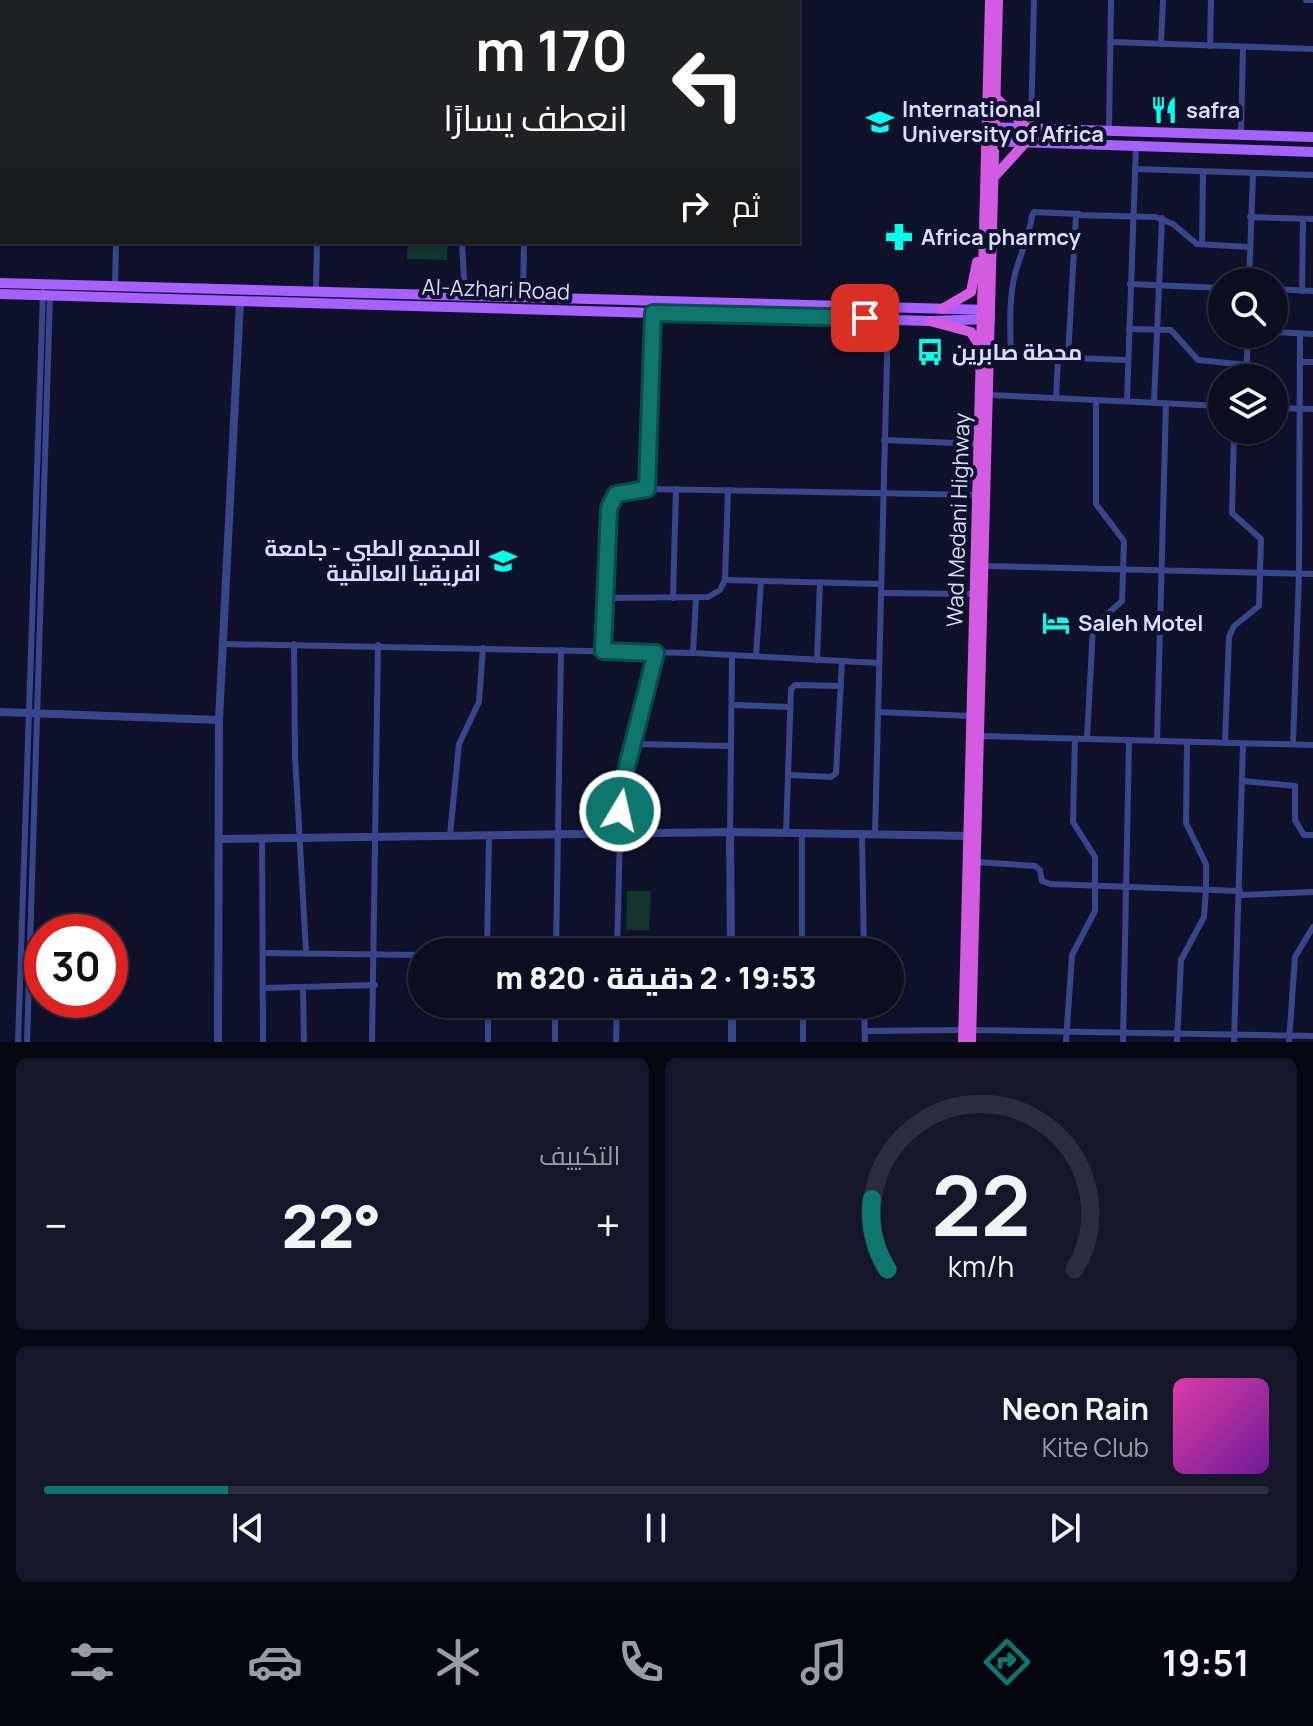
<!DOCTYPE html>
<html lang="ar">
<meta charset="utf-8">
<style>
body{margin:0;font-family:Manrope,Cairo,sans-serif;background:#151629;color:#f1f3f6;direction:rtl;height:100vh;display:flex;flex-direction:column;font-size:30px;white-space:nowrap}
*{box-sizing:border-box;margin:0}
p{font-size:26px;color:#9a9ca5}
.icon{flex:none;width:44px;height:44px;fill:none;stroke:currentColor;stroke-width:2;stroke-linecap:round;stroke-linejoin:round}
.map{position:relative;height:1042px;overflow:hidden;direction:ltr}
.details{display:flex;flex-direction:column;gap:16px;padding:16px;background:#070712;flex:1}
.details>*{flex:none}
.top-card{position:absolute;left:0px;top:0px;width:800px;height:244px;box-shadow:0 2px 6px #0004,0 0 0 2px #2c2d3e;direction:rtl;background:#202124;color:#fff;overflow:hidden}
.buttons{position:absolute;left:1208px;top:268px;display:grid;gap:16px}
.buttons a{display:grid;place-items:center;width:80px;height:80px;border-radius:50%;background:#0c0d20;box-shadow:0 2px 6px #0004,0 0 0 2px #2c2d3e;font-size:40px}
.speed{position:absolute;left:24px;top:914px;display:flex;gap:16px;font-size:40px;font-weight:700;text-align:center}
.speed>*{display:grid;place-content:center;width:104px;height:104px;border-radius:50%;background:#0c0d20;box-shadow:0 2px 6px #0004,0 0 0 2px #2c2d3e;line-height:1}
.speed .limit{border:12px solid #d22;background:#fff;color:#111}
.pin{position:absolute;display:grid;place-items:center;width:68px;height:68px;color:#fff;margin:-34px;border-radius:16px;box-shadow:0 4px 12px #0006}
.me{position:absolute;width:88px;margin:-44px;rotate:9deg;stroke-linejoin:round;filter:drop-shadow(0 0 6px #0008)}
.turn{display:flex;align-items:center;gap:28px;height:168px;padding:0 40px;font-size:36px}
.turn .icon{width:104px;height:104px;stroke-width:2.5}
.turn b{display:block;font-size:56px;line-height:68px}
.then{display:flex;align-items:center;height:76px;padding:0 40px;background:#0003;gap:16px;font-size:30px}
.big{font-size:60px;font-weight:800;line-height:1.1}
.details .tile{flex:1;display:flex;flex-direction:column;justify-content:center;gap:12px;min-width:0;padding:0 28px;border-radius:12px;background:#151629}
.details .dial{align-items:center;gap:0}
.dial svg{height:208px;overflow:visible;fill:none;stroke:#2c2d3e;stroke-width:7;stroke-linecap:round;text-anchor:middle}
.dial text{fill:#f1f3f6;stroke:none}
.song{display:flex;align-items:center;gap:24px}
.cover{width:96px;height:96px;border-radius:12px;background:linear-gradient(135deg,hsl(320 70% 55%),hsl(280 70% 35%))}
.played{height:8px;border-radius:4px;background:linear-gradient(90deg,#0f766e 15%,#2c2d3e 15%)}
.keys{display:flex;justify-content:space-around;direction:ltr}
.heat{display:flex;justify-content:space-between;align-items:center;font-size:44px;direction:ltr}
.details .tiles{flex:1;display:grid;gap:16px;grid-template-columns:1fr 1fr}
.tile:last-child{grid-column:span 2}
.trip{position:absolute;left:408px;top:938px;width:496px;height:80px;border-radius:40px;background:#0c0d20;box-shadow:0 2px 6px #0004,0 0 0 2px #2c2d3e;font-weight:800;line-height:80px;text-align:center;direction:rtl}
.dock{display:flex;height:128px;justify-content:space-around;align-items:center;background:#05050d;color:#9a9ca5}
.dock .icon{width:56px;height:56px}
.dock .selected{color:#0f766e}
.dock b{font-size:36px;color:#f1f3f6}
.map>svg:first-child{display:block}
.green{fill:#13352e}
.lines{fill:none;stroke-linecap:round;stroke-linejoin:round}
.minor{stroke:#3a468b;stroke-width:6}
.tertiary{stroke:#3a468b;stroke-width:8}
.primary{stroke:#a761ff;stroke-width:10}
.trunk{stroke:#d35be2;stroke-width:10}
.route-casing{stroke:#0a4d48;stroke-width:20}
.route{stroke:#0f766e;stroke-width:14}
.labels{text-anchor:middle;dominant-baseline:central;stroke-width:8;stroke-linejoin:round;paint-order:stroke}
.poi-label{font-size:22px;font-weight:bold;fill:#dadcff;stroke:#10112b;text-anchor:start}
.street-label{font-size:22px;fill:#dadcff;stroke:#10112b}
</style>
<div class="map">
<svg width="1313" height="1042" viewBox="0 0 1313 1042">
<rect width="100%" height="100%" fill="#10112b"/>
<g class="green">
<path d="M0,0H16L2,2L0,151Z"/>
<path d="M408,242H448L447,260L407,259Z"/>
<path d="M627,891H651L649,930H626Z"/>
</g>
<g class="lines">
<g class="minor">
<path d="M450,0V2"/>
<path d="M1306,0H1313"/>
<path d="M325,2V0"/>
<path d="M378,2V0"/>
<path d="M529,2V0"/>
<path d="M1110,42L1313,49"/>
<path d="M1161,44L1163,0"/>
<path d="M1210,46L1211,0"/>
<path d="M1031,126L1034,0"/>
<path d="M1109,130L1111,0"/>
<path d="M1241,134L1243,47"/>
<path d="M1135,169L1313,175"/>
<path d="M1250,217L1313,219"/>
<path d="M462,242L465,297"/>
<path d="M1202,244L1203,172"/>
<path d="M1249,282L1253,174"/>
<path d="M1130,284L1222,288"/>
<path d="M115,286L116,242"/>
<path d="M1274,289L1313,291"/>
<path d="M316,291L317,242"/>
<path d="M1302,291L1303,219"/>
<path d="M523,298L524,242"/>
<path d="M1129,329L1171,330L1198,360L1247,365"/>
<path d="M1274,332L1313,334"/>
<path d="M991,355L1128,360"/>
<path d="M1011,356C1010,330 1009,303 1014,278C1019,256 1029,238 1032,216L1034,212L1079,214"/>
<path d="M1068,357L1076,215L1155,217L1173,224L1197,244L1249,247"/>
<path d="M1300,362H1313"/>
<path d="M1246,378L1248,334"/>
<path d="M990,395L1222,406"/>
<path d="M1056,398L1058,357"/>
<path d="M1127,400L1136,146"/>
<path d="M1154,402L1162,218"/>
<path d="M1274,408L1313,409"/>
<path d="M884,440L980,444"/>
<path d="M647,489L979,495"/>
<path d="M985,566L1313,574"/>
<path d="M725,580L881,584"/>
<path d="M881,593L976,594"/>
<path d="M605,598L708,597L720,590L725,580L728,490"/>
<path d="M673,598L676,489"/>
<path d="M222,644L693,653L879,663"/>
<path d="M294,644L295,756L306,951"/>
<path d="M603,651L612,499L626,491L647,489L653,313"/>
<path d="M693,653L696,598"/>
<path d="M756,656L761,581"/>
<path d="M817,660L820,582"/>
<path d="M732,705L790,707"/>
<path d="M878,712L972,716"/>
<path d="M980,736L1313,745"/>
<path d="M1087,739L1093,627L1122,601L1124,541L1096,504V400"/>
<path d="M1157,741L1166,403"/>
<path d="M1225,743L1229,637L1234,626L1259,606L1261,539L1232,513L1234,430"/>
<path d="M633,744L729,746"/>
<path d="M1293,744L1299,573L1300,334"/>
<path d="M789,775L831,777L836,773L842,661"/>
<path d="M1243,781L1295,786V820L1304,835H1313"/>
<path d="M730,832L732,655"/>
<path d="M786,833L791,689L795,685L841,686"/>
<path d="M802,833V952"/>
<path d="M450,835L459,744L479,702L483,648"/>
<path d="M862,835L864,952"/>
<path d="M875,835L888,319"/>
<path d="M262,838L263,1042"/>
<path d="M976,862L1035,866L1040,870L1042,881L1050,884L1240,891"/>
<path d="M1240,895L1313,892"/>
<path d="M487,952L489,835"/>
<path d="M556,952L561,650"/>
<path d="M617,952L621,790L656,653"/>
<path d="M263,953L422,955"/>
<path d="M303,987L304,1042"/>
<path d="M263,988L375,985"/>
<path d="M488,1004V1042"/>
<path d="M803,1004V1042"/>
<path d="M864,1004L865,1042"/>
<path d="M971,1030L1313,1036"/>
<path d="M865,1031L963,1030"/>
<path d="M18,1042L43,292"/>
<path d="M27,1042L50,296"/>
<path d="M372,1042L378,645"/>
<path d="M555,1042V1004"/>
<path d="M616,1042L617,1004"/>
<path d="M1066,1042L1072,955L1095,911V857L1073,822L1075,739"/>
<path d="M1123,1042L1129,741"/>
<path d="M1177,1042L1181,960L1204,917L1206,889V864L1186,823L1187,743"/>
<path d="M1234,1042L1243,744"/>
<path d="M1289,1042L1295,957L1313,927"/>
</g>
<g class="tertiary">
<path d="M26,2V0"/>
<path d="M0,237L2,220"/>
<path d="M0,712L219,720"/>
<path d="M730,832L731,952"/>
<path d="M221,839L730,832L972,836"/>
<path d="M732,1004V1042"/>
<path d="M218,1042L219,720L240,301"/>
</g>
<g class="primary">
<path d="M987,127L1313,137"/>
<path d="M987,141L1313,152"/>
<path d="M0,283L989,310"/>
<path d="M0,294L930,321L990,319"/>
</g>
<g class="trunk">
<path d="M996,98L1025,126"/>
<path d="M996,175L1026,142"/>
<path d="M942,309L971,292L977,262"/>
<path d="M930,321L971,332L981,348"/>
<path d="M963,1042L990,0"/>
<path d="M971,1042L998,0"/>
</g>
</g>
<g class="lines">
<g class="route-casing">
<path id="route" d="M620,811L621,790L656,653L603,651L609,508L616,494L647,489L653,313L865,318"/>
</g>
<use href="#route" class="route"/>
</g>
<defs>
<g id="restaurant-bare" transform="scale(2.16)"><path d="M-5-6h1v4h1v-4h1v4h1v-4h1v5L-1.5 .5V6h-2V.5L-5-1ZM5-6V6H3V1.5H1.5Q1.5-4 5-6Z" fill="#06ffea" stroke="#10112b" stroke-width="2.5" paint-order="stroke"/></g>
<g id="university-bare" transform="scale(2.16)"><path d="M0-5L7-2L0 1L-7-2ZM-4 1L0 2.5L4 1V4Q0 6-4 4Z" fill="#06ffea" stroke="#10112b" stroke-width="2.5" paint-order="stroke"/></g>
<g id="pharmacy-bare" transform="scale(2.16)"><path d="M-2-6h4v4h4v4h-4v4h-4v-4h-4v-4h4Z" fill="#06ffea" stroke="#10112b" stroke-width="2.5" paint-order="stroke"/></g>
<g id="bus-bare" transform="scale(2.16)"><path d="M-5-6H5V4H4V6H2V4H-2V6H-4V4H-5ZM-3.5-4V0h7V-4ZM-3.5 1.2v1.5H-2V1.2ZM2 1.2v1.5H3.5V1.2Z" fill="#06ffea" stroke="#10112b" stroke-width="2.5" paint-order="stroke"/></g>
<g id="hotel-bare" transform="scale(2.16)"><path d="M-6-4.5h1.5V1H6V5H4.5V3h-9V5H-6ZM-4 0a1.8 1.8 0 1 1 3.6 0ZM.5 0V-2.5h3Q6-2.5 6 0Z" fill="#06ffea" stroke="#10112b" stroke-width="2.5" paint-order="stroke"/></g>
</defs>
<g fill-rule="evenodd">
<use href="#restaurant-bare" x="1164" y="110"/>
<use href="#university-bare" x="880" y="122"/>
<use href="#pharmacy-bare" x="899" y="237"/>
<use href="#bus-bare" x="930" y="352"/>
<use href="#university-bare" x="503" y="561"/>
<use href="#hotel-bare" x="1056" y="623"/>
</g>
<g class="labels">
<g class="poi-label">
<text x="902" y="109">International<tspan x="902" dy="25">University of Africa</tspan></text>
<text x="1186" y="110">safra</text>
<text x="921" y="237">Africa pharmcy</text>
<text x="952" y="352">محطة صابرين</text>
<text x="481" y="548" text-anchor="end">المجمع الطبي - جامعة<tspan x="481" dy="25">افريقيا العالمية</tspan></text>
<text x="1078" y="623">Saleh Motel</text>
</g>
<g class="street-label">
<text transform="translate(496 289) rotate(2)">Al-Azhari Road</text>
<text transform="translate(958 520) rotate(-88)">Wad Medani Highway</text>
</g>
</g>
</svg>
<div class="buttons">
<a><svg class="icon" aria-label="search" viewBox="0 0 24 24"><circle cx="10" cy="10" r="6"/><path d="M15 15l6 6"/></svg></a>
<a><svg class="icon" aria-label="layers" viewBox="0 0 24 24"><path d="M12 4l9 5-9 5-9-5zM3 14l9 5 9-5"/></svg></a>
</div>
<div class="speed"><div class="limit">30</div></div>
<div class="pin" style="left:865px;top:318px;background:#d93025"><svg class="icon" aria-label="arrive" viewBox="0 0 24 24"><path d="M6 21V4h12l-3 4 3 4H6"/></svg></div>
<svg class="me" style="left:620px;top:811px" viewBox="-20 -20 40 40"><circle r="17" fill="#0f766e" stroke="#fff" stroke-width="3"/><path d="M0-11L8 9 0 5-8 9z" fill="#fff"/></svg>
<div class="trip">19:53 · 2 دقيقة · 820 m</div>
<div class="top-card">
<div class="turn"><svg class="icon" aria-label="left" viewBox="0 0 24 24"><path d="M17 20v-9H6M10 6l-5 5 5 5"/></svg><div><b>170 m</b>انعطف يسارًا</div></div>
<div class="then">ثم<svg class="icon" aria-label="right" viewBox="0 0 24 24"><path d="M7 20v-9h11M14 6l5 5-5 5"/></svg></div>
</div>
</div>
<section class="details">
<div class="tiles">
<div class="tile dial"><svg viewBox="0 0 100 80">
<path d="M14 69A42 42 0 1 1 86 69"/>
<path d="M14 69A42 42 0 0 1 8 42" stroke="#0f766e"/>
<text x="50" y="56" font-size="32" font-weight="700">22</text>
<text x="50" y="72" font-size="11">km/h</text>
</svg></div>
<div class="tile"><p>التكييف</p>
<div class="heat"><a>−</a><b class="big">22°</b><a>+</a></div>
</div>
<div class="tile">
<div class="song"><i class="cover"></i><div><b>Neon Rain</b><p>Kite Club</p></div></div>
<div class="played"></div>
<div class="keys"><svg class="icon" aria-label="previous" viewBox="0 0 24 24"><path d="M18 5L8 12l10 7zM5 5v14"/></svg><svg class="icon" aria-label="pause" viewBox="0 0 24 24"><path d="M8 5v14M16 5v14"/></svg><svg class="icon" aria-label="next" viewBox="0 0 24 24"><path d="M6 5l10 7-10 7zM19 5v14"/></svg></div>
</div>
</div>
</section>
<nav class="dock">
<b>19:51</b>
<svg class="icon selected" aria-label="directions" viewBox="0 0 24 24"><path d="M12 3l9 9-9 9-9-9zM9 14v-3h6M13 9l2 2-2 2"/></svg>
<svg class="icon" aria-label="music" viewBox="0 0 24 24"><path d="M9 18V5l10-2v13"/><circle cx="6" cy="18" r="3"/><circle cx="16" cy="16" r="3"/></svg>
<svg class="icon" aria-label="phone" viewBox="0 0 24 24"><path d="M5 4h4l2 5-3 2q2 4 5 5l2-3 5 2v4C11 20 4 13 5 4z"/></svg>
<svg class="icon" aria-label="climate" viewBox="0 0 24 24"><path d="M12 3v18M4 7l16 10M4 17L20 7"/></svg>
<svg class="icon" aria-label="car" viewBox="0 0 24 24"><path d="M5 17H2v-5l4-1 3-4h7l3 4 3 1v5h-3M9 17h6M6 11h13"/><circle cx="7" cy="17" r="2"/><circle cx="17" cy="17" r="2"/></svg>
<svg class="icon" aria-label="filters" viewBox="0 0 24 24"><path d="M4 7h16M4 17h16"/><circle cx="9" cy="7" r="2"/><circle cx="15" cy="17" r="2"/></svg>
</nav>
